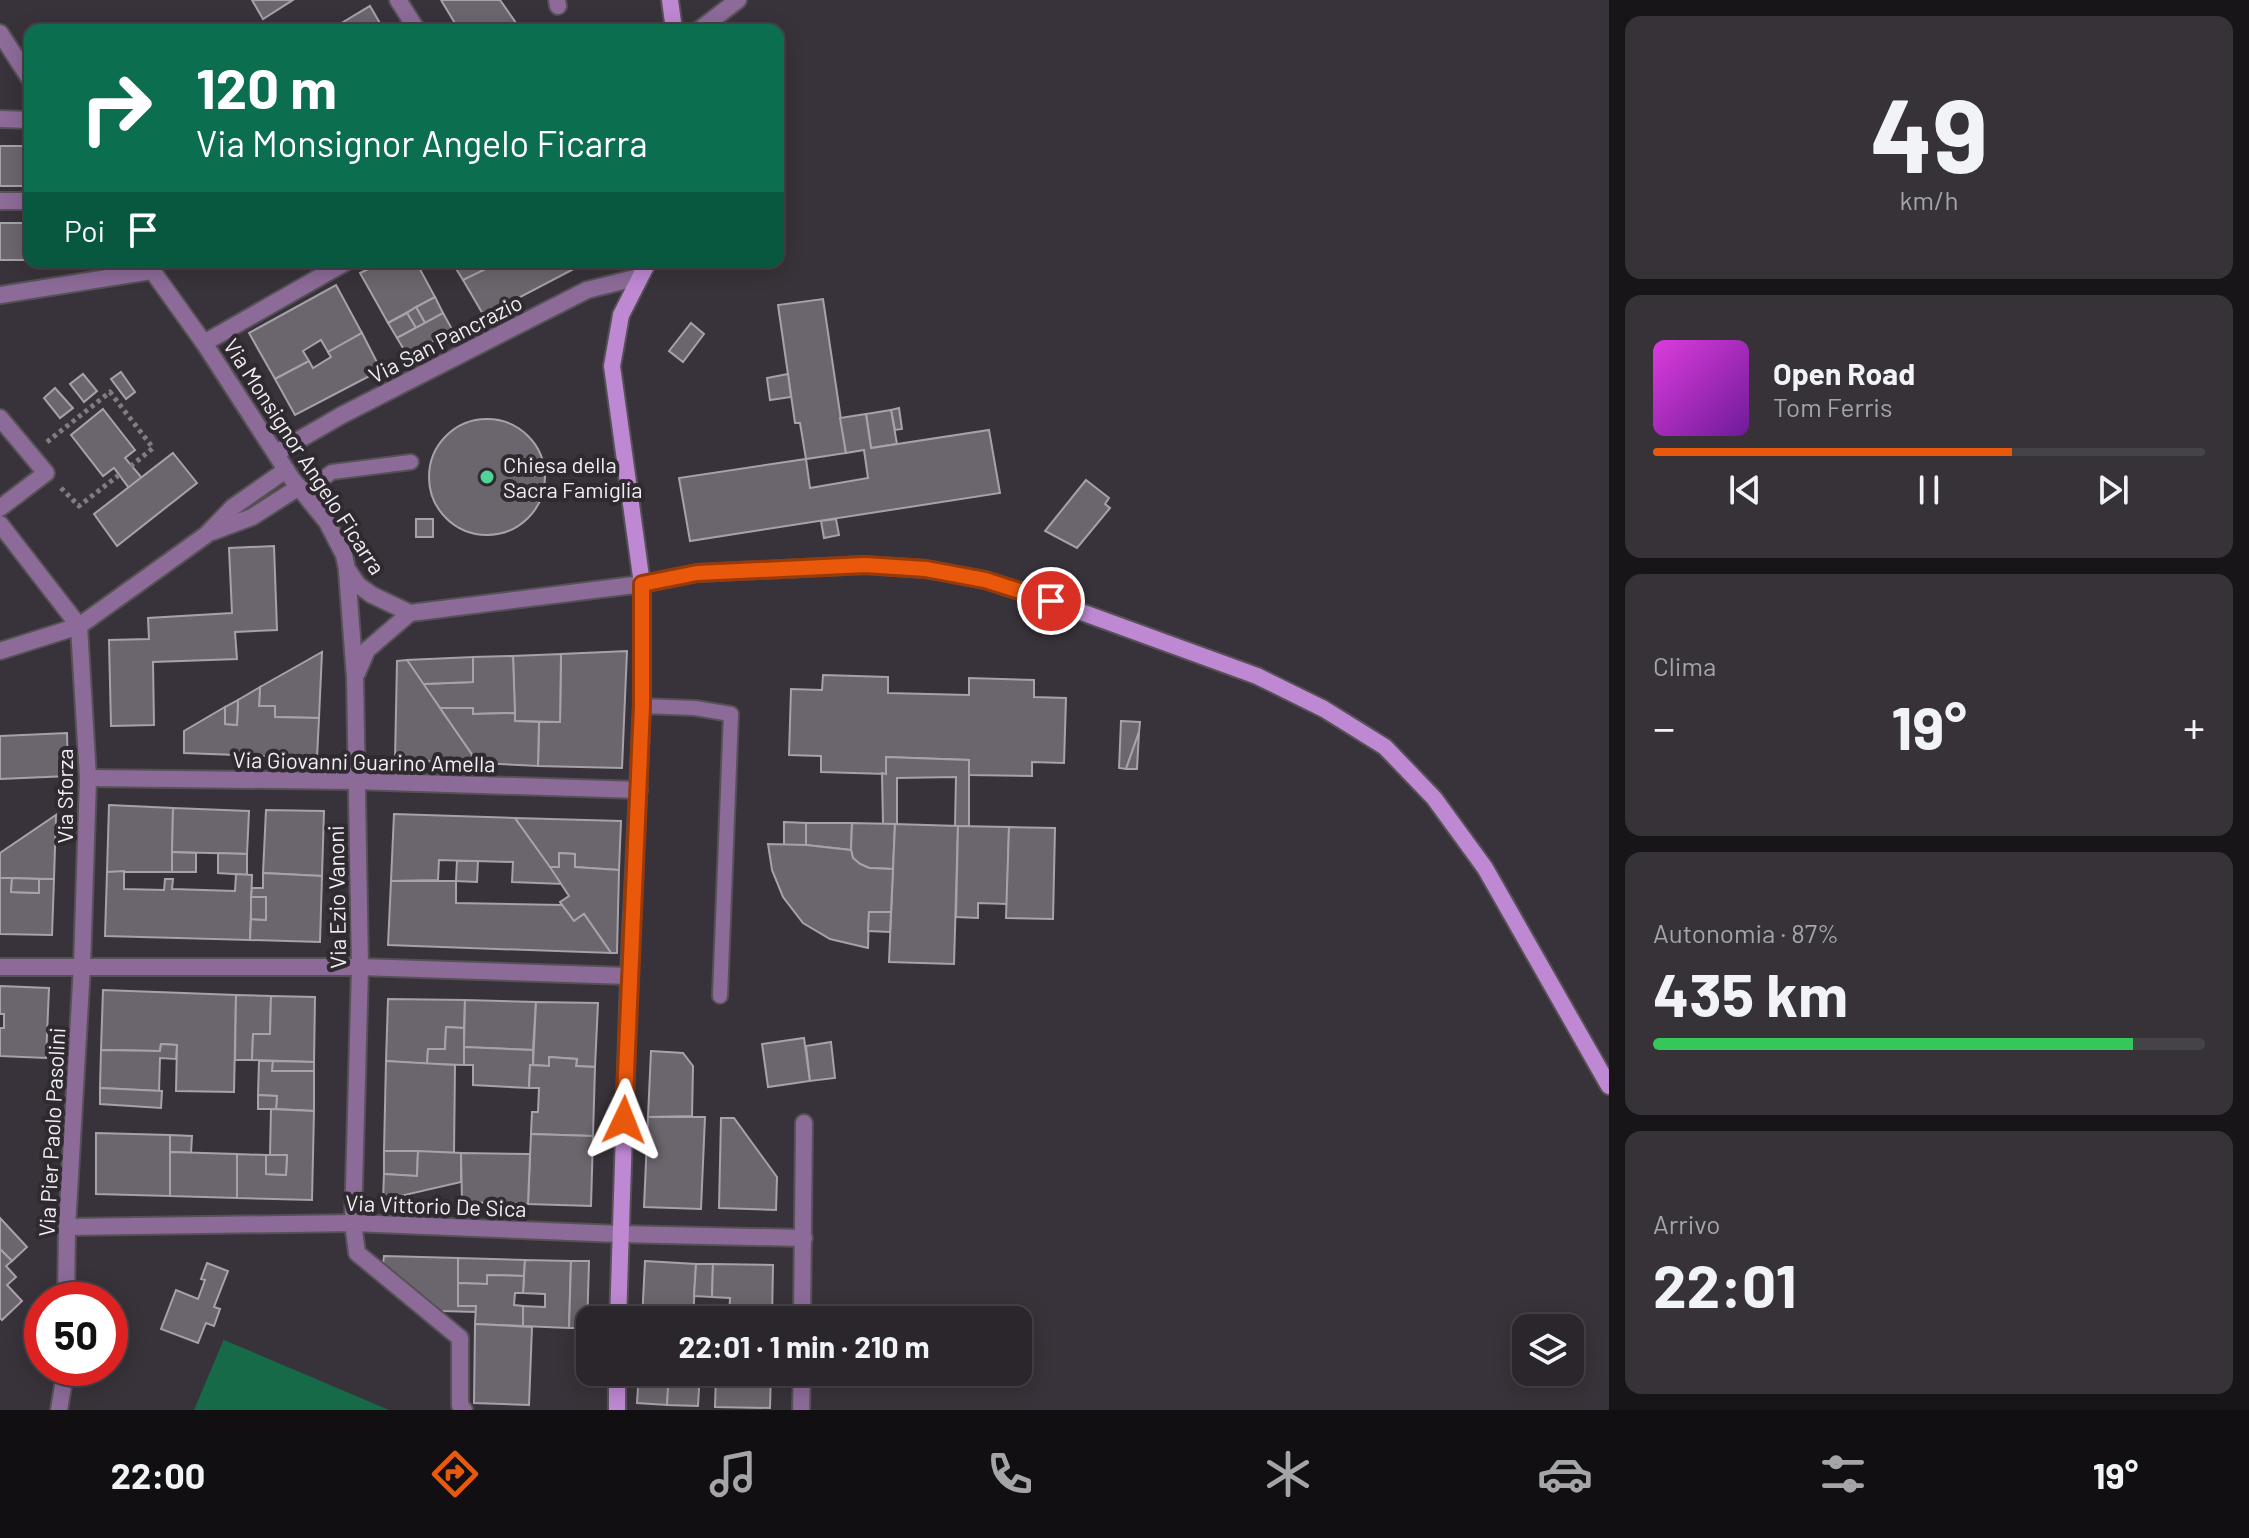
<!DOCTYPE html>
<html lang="it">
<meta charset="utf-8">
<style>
body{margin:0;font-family:Barlow,sans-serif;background:#363238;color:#f1f3f6;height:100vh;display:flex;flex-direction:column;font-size:30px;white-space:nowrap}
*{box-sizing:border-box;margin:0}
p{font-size:26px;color:#a5a5a9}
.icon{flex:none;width:44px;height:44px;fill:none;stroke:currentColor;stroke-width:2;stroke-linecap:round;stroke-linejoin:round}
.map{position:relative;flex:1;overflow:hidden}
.side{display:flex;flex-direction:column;gap:16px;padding:16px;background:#171518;width:640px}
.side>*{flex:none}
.banner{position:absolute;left:24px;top:24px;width:760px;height:244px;border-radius:16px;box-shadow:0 4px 20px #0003,0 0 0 2px #464348;background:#0b6e4f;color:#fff;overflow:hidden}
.controls{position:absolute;left:1512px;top:1314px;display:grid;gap:16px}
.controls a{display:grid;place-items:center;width:72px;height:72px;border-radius:16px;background:#2a262c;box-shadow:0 4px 20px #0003,0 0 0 2px #464348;font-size:40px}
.speed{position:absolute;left:24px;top:1282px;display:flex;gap:16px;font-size:40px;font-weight:700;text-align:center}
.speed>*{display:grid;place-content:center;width:104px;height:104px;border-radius:50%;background:#2a262c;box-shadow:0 4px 20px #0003,0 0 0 2px #464348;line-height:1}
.speed .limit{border:12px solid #d22;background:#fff;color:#111}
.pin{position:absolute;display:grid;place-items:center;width:68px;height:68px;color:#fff;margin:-34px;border:4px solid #fff;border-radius:50%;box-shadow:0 2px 8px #0007}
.me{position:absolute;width:88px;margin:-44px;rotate:2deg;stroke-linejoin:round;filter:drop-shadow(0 0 6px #0008)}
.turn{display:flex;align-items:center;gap:28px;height:168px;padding:0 40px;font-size:36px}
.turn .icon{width:104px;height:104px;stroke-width:2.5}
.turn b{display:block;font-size:56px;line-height:68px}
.then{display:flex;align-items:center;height:76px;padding:0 40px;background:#0003;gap:16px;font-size:30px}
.big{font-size:60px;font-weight:700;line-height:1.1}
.side .widget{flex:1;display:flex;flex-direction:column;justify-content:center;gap:12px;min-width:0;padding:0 28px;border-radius:16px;background:#363238}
.side .dial{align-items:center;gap:0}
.dial b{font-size:104px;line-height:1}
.song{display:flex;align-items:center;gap:24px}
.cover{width:96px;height:96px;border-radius:12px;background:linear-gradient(135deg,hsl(300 70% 55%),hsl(280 70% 35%))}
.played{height:8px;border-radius:4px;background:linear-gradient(90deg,#ea580c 65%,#464348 65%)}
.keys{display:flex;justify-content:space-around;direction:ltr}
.heat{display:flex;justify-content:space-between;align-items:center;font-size:44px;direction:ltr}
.charge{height:12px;border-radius:6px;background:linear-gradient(90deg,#34c759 87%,#464348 0)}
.trip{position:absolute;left:576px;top:1306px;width:456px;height:80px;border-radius:16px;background:#2a262c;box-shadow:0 4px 20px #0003,0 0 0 2px #464348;font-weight:700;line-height:80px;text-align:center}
.tabs{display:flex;height:128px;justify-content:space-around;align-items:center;background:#110f12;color:#a5a5a9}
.tabs .icon{width:56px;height:56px}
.tabs .on{color:#ea580c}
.tabs b{font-size:36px;color:#f1f3f6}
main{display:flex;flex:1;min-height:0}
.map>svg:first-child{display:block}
.green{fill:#166a48}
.building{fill:#6b666d;stroke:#a7a1a9;stroke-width:2}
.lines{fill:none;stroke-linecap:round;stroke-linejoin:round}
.service-casing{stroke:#565157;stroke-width:18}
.minor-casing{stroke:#565157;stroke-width:20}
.tertiary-casing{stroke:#565157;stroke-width:20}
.secondary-casing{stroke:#565157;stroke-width:20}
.path{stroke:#807c82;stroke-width:5;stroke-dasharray:4 4;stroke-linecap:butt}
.service{stroke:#8d6b99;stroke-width:14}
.minor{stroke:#8d6b99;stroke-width:16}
.tertiary{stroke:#8d6b99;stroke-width:16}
.secondary{stroke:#be88d2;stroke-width:16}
.route-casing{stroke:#983908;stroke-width:20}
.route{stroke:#ea580c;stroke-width:14}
.poi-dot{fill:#50d398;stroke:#2e2a30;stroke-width:3}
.labels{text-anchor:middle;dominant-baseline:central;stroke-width:8;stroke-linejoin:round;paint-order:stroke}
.street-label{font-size:22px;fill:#f1eef2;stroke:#2e2a30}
.poi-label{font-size:22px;fill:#f1eef2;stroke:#2e2a30;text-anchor:start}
</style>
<main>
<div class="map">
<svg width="1609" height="1410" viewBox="0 0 1609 1410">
<rect width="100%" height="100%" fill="#38333a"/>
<path class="green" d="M224,1339V1340L389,1410H194Z"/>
<g class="building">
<path d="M252,0H293L263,19Z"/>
<path d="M441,0H500L521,30H459Z"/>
<path d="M370,6L384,30H330Z"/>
<rect x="0" y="146" width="30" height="40"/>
<rect x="0" y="223" width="28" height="37"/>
<path d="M383,262H416L435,297L388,323L360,273Z"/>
<path d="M452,262H496L497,264L463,280Z"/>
<path d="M500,262H510L511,264L514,262H587L484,316L463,280Z"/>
<path d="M336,285L362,333L328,352L321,340L303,351L309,361L275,379L249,333Z"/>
<path d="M435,297L443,313L425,323L416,307Z"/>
<path d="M823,299L846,453L806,459L800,423H795L778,305Z"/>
<path d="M416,307L425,323L416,328L407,313Z"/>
<path d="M407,313L416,328L397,338L388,323Z"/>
<path d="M443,313L453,331L407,355L397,338Z"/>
<path d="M691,323L704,334L683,362L669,351Z"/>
<path d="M362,333L381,370L295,415L275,379L309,361L313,368L331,357L328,352Z"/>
<path d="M121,372L135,392L126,399L111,379Z"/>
<path d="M83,374L97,391L84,402L70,384Z"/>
<path d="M788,374L791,397L770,400L767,378Z"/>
<path d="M55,388L73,408L60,418L44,398Z"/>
<path d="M899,408L902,429L895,430L891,410Z"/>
<path d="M103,409L135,450L125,458L142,478L129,488L114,468L103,476L71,435Z"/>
<path d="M891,410L897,444L871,448L866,414Z"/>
<path d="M866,414L871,448L989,430L1000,493L690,541L679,478L806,459L810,488L868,478L864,450L846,453L840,418Z"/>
<circle cx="487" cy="477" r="58"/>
<path d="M173,453L197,483L117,546L94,514Z"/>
<path d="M1086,480L1109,498L1105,504L1110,508L1077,548L1045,531Z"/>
<rect x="416" y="519" width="17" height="18"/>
<path d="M836,519L839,535L824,538L821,521Z"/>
<path d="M274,546L277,630L235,632L237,659L153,662L154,725L111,726L109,640L149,639L148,618L232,613L229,548Z"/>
<path d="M627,651L622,768L538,766L539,722H560L561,654Z"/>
<path d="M322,652L319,718L275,717V706H259L260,687Z"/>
<path d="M561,654L560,722L515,721L513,656Z"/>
<path d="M513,656L515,713L473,714V708H440L423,684L473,682V657Z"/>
<path d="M473,657V682L423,684L407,660Z"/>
<path d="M407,660L440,708L478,763L395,760L397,661Z"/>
<path d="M823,675L888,677V693L969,695V678L1034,680V697L1066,698L1064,763L1032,762V776L968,775L969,760L886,757V774L821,772V756L789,755L791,689L822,690Z"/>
<path d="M260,687L259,706H275V717L319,718L317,758L184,753V731L225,707V724L237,725L238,700Z"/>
<path d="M238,700L237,725L225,724V707Z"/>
<path d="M440,708H473V714L515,713V721L539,722L538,766L478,763Z"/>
<path d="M1121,721L1140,722L1139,732L1126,769L1119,768Z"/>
<path d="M1139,732L1137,769H1126Z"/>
<path d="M67,733L68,776L0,779V736Z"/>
<path d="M886,757L969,760V826H955L956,777L897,778V825L883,824L882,773L886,774Z"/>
<path d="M109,805L173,808L172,872H107Z"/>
<path d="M173,808L249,811L247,854L172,852Z"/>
<path d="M266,810L324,811L322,876L263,873Z"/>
<path d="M394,814L515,818L563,884L512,882L513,862L439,860L438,880L391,881Z"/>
<path d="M56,815L54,879L0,878V853Z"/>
<path d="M515,818L621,821L619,870L575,867V854L559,853V867H550Z"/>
<path d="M784,822L806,823V845H784Z"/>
<path d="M806,823H852L851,850L806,845Z"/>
<path d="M852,823L895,824L893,869L869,868L860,864L853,858L851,850Z"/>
<path d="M895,824L958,826L954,964L889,962Z"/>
<path d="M958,826L1009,827L1007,904L978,903V918L956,917Z"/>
<path d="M1009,827L1055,828L1053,919L1006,918Z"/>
<path d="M768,844L806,845L851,850L853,858L860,864L869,868L893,869L891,912H869L868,948L830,939L803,923L783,897L772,870Z"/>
<path d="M172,852L196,853V872H172Z"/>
<path d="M218,853L247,854V875L218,873Z"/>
<path d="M559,853L575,854V867L619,870L617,953H611L584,914L574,921L560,902L569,896L550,867H559Z"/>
<path d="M457,861H478L477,882L456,881Z"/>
<path d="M124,871V889L164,890L165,879H173L172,889L235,891L236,874L252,875L250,940L105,936L107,872Z"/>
<path d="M263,873L322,876L320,942L250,940L251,919L266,920V897H251L252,888H263Z"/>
<path d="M0,878H12L11,892L39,893V879H54L52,935L0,934Z"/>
<path d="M12,878L39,879V893L11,892Z"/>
<path d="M391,881H456V903L562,905L574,921L584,914L611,953L388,945Z"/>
<path d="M251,897H266V920L251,919Z"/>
<path d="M869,912H891L890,932L868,931Z"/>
<path d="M0,986L49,988L46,1058L0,1056V1028H4V1014H0Z"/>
<path d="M103,990L236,995L234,1092L176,1091L177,1045L161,1044L160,1051L101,1050Z"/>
<path d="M236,995L271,996L270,1034H253L252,1060H235Z"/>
<path d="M271,996L315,997L314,1062L252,1060L253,1034H270Z"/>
<path d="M388,999L465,1000L464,1028L446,1027L445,1049H428L427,1064L386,1061Z"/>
<path d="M465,1000L536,1002L533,1050L464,1047Z"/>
<path d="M536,1002L598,1003L595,1067L576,1066L577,1059L549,1057V1066L533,1065Z"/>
<path d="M446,1027L464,1028V1065L427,1064L428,1049H445Z"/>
<path d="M804,1038L810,1081L768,1087L762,1044Z"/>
<path d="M831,1042L835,1078L810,1081L806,1046Z"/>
<path d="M161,1044L177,1045L176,1059L160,1058L159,1091L100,1088L101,1050L160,1051Z"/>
<path d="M464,1047L533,1050V1065H530L529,1088L473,1085V1065H464Z"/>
<path d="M651,1051L683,1053L693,1066L692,1116L648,1117Z"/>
<path d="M549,1057L577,1059L576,1066L595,1067L593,1136L531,1134L532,1112H538L539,1088H529L530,1065L549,1066Z"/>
<path d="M259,1061H273L272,1071H314V1111L276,1109L277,1096L258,1095Z"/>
<path d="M273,1061L314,1062V1071H272Z"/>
<path d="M386,1061L455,1065L454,1153L384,1151Z"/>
<path d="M100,1088L162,1091L161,1108L100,1104Z"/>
<path d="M258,1095L277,1096L276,1109H258Z"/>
<path d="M271,1109L314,1111L312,1200L237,1198V1154L266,1155V1174L286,1175L287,1155H270Z"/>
<path d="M648,1117H705L701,1209L644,1207Z"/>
<path d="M721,1118H734L777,1177L776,1210L719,1208Z"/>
<path d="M96,1133L170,1135V1196L96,1194Z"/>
<path d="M531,1134L593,1136L591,1206L528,1204Z"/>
<path d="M170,1135L192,1136L191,1153L170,1152Z"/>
<path d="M384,1151H418L417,1176L384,1174Z"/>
<path d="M418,1151L461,1153V1182L383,1200L384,1174L417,1176Z"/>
<path d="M170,1152L237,1154V1198L170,1196Z"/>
<path d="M461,1153L530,1154L528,1204L462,1202Z"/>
<path d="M266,1155H287L286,1175L266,1174Z"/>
<path d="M0,1218L27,1247L12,1261L0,1249Z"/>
<path d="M0,1249L12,1261L6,1266L16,1277L7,1285L22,1301L2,1320L0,1318Z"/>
<path d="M384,1256L458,1258V1306H476V1312L441,1311L383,1264Z"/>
<path d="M458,1258L525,1260L524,1276L487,1275V1284L458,1283Z"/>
<path d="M525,1260L571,1261L569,1328L523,1326V1306L545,1307V1294L523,1293Z"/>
<path d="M571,1261H589L587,1328H569Z"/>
<path d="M645,1261L696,1264L693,1320H642Z"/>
<path d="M207,1263L228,1271L214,1307L220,1309L214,1326L206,1323L198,1343L161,1329L176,1290L198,1299L205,1280L201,1279Z"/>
<path d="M696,1264H713L712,1297L694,1296Z"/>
<path d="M713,1264L773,1265L772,1320H729L730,1298L712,1297Z"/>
<path d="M487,1275L524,1276L523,1293H515L514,1305L523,1306V1326L475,1324L476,1306H458V1283L487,1284Z"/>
<path d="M475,1324L532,1327L529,1405L474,1403Z"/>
<path d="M639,1372H669L667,1405L637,1403Z"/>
<path d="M669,1372H700L698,1406L667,1405Z"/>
<path d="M716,1372H771L770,1408L715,1407Z"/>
</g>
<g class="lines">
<g class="service-casing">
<g id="service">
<path d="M303,493L332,472L411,462"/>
<path d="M642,706L695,708L731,714L720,996"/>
</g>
</g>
<g class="minor-casing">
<g id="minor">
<path d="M398,0L417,30"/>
<path d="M557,0L558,6"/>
<path d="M699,30L738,0"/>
<path d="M0,119L30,120"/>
<path d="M0,201H30"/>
<path d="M0,295L151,271"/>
<path d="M204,343L346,262"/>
<path d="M0,418L46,473L0,508"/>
<path d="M276,453L342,415L587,290L639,277"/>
<path d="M0,524L79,626"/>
<path d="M212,532L252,517L299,487"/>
<path d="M0,651L79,626L206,535L233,507L286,470"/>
<path d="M88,778L355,781L639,790"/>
<path d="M0,967H360L629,976"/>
<path d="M353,1223L357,1253L460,1338V1405L464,1410"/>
<path d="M67,1227L82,966L88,778L79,626"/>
<path d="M619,1234L804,1238"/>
<path d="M802,1320L804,1123"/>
<path d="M801,1410L802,1372"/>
</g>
</g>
<g class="tertiary-casing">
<g id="tertiary">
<path d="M0,33L30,79"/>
<path d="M146,262L204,343L292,479L327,522L344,555L347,569L358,585L372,595L410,613L642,584"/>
<path d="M347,571L355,678L360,967L353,1223"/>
<path d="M357,673L367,650L410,613"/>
<path d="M66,1300L67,1227L353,1223L619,1234"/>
<path d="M59,1410L66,1368"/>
</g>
</g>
<g class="secondary-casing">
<g id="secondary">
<path d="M670,0L674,30"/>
<path d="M642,584L697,573L865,565L926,569L985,580L1051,601L1257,676L1324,709L1385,747L1434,798L1485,868L1609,1086"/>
<path d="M618,1320L629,976L642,706V584L612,366L621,315L648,262"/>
<path d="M617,1410V1372"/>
</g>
</g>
<g class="path">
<path d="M47,442L110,392L153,448L131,466"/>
<path d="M61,488L79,506L119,475"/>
</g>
<use href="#service" class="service"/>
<use href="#minor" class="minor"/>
<use href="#tertiary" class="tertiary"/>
<use href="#secondary" class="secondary"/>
</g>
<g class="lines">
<g class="route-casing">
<path id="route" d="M624,1120L642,706V584L697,573L865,565L926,569L985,580L1051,601"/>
</g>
<use href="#route" class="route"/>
</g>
<circle class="poi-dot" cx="487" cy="477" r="8"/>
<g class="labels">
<g class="street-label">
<text transform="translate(445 338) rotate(-27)">Via San Pancrazio</text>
<text transform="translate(305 456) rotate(57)">Via Monsignor Angelo Ficarra</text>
<text transform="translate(364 761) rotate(1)">Via Giovanni Guarino Amella</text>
<text transform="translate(64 796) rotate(-90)">Via Sforza</text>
<text transform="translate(336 897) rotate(-91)">Via Ezio Vanoni</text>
<text transform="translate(51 1132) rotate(-87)">Via Pier Paolo Pasolini</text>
<text transform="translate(436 1205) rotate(2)">Via Vittorio De Sica</text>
</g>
<g class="poi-label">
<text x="503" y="464">Chiesa della<tspan x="503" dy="25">Sacra Famiglia</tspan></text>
</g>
</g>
</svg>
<div class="controls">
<a><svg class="icon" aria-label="layers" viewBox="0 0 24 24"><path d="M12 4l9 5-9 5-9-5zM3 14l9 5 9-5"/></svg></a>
</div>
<div class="speed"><div class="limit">50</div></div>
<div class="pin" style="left:1051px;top:601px;background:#d93025"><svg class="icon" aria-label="arrive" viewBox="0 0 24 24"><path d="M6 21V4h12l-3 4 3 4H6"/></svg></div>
<svg class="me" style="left:624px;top:1120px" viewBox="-20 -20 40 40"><path d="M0-17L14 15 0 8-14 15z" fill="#ea580c" stroke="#fff" stroke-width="4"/></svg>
<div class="trip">22:01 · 1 min · 210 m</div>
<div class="banner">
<div class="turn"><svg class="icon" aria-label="right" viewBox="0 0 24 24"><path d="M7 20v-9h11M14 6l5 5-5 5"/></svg><div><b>120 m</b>Via Monsignor Angelo Ficarra</div></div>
<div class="then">Poi<svg class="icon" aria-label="arrive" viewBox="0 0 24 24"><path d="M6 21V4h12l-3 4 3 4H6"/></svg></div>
</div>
</div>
<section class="side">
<div class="widget dial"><b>49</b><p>km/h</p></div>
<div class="widget">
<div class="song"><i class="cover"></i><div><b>Open Road</b><p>Tom Ferris</p></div></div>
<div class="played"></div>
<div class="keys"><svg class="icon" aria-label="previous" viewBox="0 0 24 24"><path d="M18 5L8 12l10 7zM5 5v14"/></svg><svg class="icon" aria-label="pause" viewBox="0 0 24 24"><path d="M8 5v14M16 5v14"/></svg><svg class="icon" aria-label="next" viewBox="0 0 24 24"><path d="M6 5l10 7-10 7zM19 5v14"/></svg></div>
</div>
<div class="widget"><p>Clima</p>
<div class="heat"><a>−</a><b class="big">19°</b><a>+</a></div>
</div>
<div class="widget"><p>Autonomia · 87%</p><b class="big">435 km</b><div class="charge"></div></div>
<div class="widget"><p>Arrivo</p><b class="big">22:01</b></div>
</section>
</main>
<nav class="tabs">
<b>22:00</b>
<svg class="icon on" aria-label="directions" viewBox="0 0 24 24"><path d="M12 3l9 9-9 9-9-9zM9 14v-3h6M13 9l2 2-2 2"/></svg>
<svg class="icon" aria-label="music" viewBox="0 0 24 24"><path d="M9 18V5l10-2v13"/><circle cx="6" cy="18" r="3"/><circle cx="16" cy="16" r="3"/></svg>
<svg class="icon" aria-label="phone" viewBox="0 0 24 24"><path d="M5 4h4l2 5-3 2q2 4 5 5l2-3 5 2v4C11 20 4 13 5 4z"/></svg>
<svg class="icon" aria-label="climate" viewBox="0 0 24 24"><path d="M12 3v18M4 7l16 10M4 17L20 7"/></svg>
<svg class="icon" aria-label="car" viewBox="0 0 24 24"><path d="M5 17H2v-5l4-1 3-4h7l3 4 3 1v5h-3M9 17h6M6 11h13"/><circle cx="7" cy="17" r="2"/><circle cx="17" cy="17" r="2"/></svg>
<svg class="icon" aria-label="filters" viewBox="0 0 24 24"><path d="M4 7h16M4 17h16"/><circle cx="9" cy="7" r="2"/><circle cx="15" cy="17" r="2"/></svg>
<b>19°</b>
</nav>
